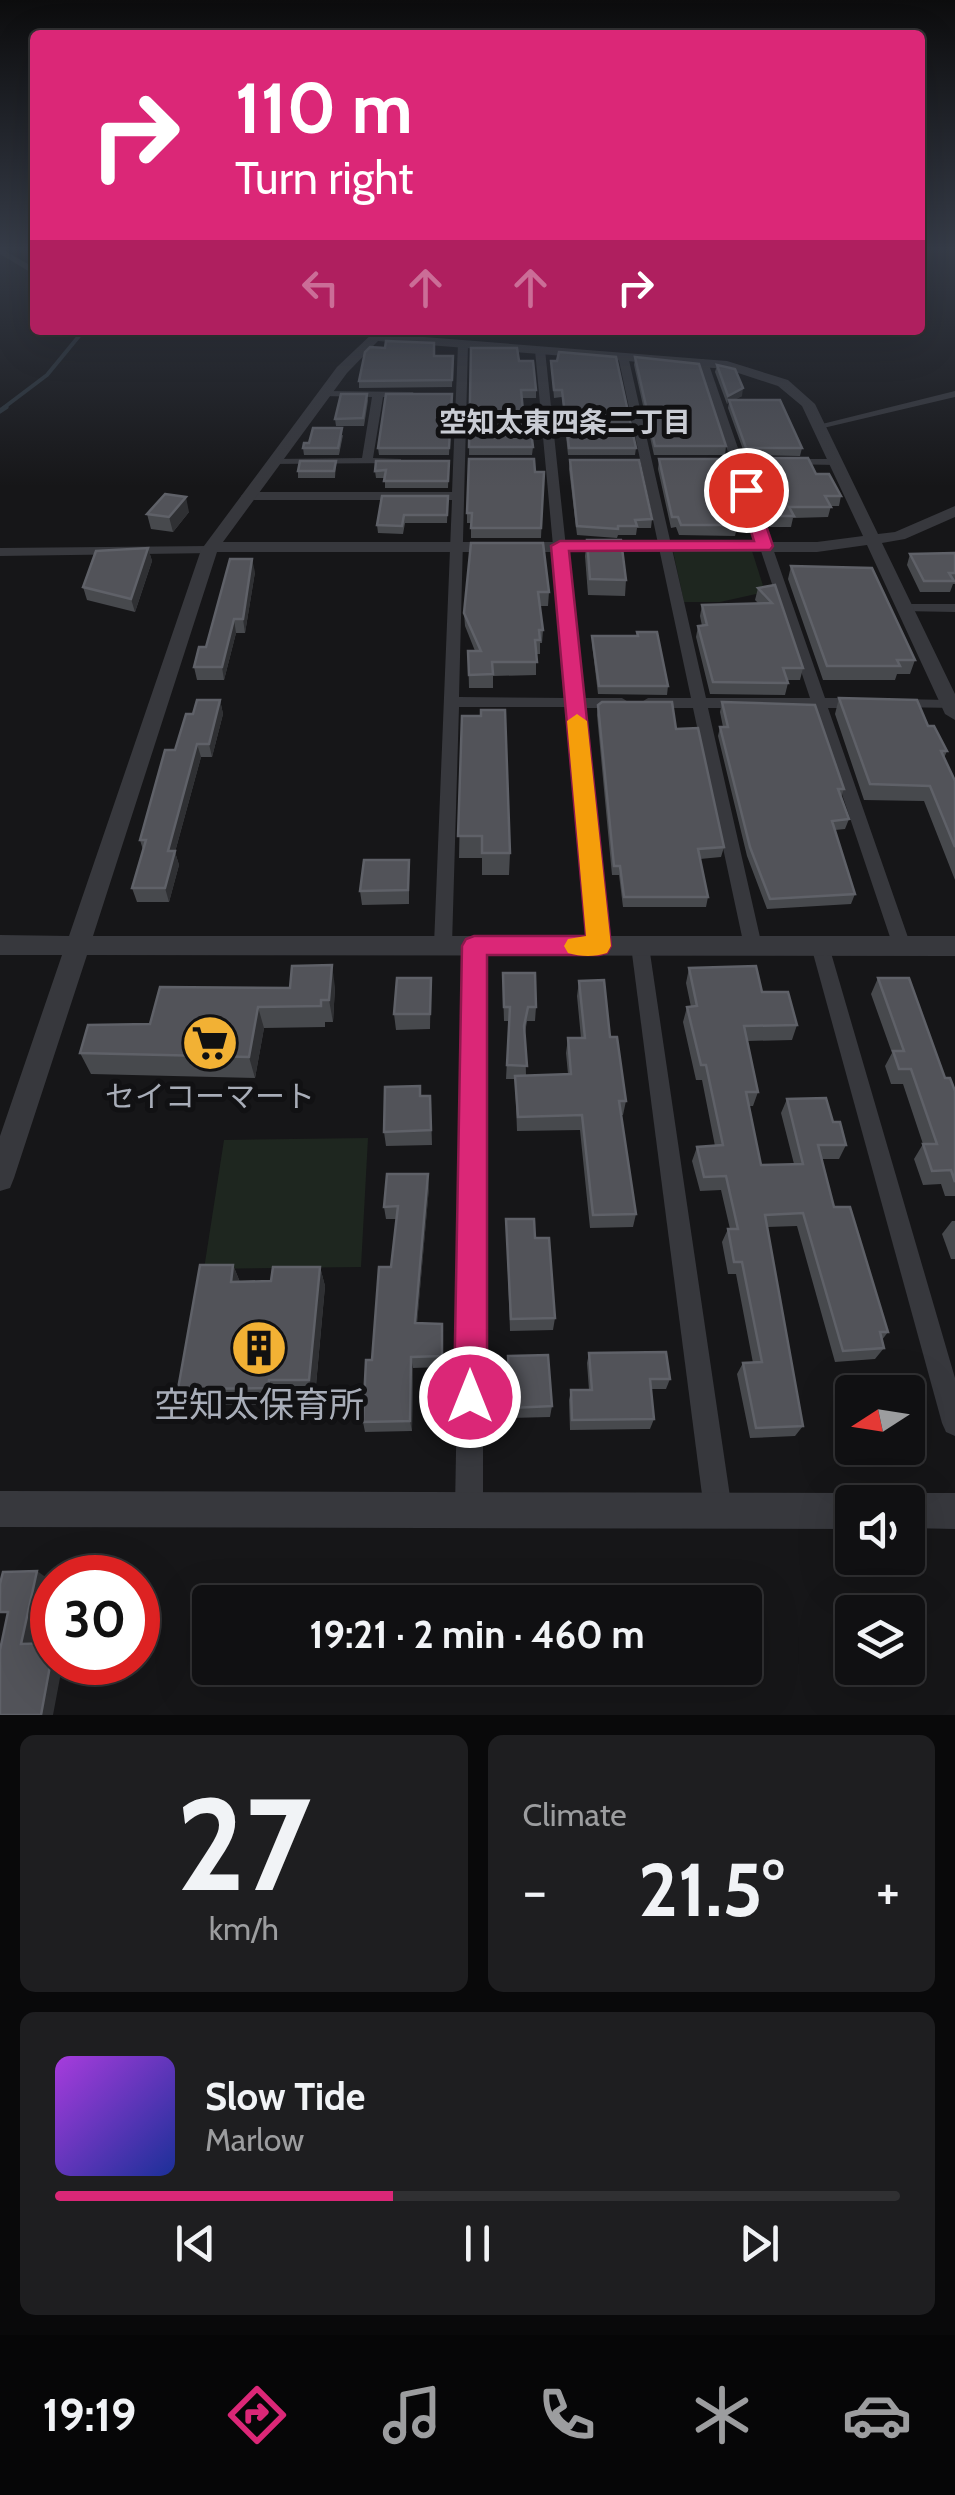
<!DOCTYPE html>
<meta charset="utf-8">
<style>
body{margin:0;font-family:Cabin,"Noto Sans JP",sans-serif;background:#1e1e20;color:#f1f3f6;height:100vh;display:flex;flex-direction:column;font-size:38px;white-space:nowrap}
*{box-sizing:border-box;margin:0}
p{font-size:32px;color:#9c9d9f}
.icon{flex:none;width:55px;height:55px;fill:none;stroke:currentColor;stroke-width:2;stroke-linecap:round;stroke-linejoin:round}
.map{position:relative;height:1715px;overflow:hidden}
.details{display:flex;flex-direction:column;gap:20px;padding:20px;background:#09090a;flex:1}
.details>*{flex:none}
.top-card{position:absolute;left:30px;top:30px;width:895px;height:305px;border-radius:10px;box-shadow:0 10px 40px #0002,0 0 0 2px #303032;background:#db2777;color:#fff;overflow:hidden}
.needle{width:65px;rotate:258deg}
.buttons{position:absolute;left:835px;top:1375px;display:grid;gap:20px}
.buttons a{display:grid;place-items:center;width:90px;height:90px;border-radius:10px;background:#101012;box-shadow:0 10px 40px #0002,0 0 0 2px #303032;font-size:50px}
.speed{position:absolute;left:30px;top:1555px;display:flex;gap:20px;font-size:50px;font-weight:700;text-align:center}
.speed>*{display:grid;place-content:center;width:130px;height:130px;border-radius:50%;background:#101012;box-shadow:0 10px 40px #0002,0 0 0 2px #303032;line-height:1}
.speed .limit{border:15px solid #d22;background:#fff;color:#111}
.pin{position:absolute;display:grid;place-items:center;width:85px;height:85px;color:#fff;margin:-42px;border:5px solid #fff;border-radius:50%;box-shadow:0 2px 10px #0007}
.me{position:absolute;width:110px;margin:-55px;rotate:0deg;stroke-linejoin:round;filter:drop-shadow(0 0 8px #0008)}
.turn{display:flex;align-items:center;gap:35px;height:210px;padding:0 40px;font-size:45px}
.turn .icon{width:130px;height:130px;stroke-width:2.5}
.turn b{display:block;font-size:70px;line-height:85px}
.lanes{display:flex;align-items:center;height:95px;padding:0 40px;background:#0003;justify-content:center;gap:50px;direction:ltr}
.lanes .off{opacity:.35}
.big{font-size:75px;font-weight:700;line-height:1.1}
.details .widget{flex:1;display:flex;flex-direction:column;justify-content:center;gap:15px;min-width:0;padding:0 35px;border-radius:15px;background:#1e1e20}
.details .dial{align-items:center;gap:0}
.dial b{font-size:130px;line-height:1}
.song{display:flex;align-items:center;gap:30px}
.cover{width:120px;height:120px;border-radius:15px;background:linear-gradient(135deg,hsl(280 70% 55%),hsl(230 70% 35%))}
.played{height:10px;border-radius:5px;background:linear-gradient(90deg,#db2777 40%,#303032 40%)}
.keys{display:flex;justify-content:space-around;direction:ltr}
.heat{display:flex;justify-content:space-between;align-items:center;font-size:55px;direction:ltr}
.details .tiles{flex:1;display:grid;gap:20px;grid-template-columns:1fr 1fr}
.widget:last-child{grid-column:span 2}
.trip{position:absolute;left:192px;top:1585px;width:570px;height:100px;border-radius:10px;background:#101012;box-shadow:0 10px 40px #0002,0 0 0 2px #303032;font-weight:700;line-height:100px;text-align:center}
.dock{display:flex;height:160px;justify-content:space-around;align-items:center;background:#060607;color:#9c9d9f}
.dock .icon{width:70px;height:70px}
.dock .selected{color:#db2777}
.dock b{font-size:45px;color:#f1f3f6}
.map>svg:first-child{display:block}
.green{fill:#1e261f}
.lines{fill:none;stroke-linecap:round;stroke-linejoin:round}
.stream-far1{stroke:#2c353c;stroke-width:4}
.stream{stroke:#2c353c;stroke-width:5}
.minor{fill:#37383d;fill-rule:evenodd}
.tertiary{fill:#37383d;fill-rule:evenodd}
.wall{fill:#47494d}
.shaded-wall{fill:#2f3033}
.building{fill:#525359;stroke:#5f6168;stroke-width:2.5}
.route{fill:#db2777;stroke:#8e194d;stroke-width:2.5}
.slow{fill:#f59e0b}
.labels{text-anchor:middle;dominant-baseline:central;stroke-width:10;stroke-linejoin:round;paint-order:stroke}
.far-neighbourhood-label{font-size:28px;font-weight:bold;fill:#c9ccd4;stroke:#111113}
.poi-label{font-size:30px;fill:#a8adb8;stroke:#111113}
.near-poi-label{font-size:35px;fill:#a8adb8;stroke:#111113}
</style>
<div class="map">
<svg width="955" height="1715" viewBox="0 0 955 1715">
<rect width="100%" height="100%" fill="#161618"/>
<g class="green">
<path d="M673,551H752L765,592L720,602H684Z"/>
<path d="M368,1138L361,1267L204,1269L224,1140Z"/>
</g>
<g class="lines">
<path class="stream-far1" d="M2,409L47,375L84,330"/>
<path class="stream" d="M0,411L6,407"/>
<g class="minor">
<path d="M0,248L35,268V275L0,254Z"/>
<path d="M463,341L468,344L459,697L567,698L535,350L540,347L545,350L582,698H622L630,703L622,708H583L608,946L606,951H592L590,946L568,707H459L452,945L450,950H436L434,945L452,500H247L241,496L247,492H452L458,344Z"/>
<path d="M623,353L628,356L706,698H810L698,362L703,359L708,362L825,698H862L870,703L862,708H828L911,946L909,951H895L893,946L813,708H708L762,946L760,951H746L744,946L693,708H648L640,703L648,698H691L618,356Z"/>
<path d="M325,391L413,392L414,394L409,397H383L373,458L401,459V463L269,464L267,462L273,459L362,458L372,397L321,396V392Z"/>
<path d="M955,391V397L819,429L814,426Z"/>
<path d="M788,459H836L842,462L836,465L784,464V460Z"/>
<path d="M209,546L215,550L214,553L0,556V548Z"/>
<path d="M906,604H955V612L901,611L899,608Z"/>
<path d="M898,699L950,700L955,702V708L893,707L890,704L893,701Z"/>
<path d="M474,939L481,941L483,946V1509L479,1519L469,1523L459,1519L455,1509L465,946L467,941Z"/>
<path d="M640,939L647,941L649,946L732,1510L728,1520L718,1524L708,1520L704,1510L631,946L633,941Z"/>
<path d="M820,939L827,941L829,946L955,1378V1436L946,1432L942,1423L811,946L813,941Z"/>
</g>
<g class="tertiary">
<path d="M376,330H390L386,334L727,361L788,380L815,404L878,534L895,532L955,506V517L905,539L882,543L955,694V720L945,714L867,545L817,552H217L93,936H955V956L87,955L14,1178L10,1188L0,1191V1136L62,955H0V935L69,936L201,550L337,367ZM378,341L726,369L778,386L802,406L863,536L817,542H223L347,373Z"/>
<path d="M0,1491L852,1493L866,1502H852V1529L0,1527Z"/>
<path d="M908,1493H955V1529L908,1528V1502H894Z"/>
</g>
</g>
<g class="wall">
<path d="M471,348L519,361L536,390V398H522L525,432L533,447L532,455H469Z"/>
<path d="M434,356H453L452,387L359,388V381Z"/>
<path d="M635,357L726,446L725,455H654L634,365Z"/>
<path d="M551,361L636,448L635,455H568L562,397L554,398Z"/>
<path d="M717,365L742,396L733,400L802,448L800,456L745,455L728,408L729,402L727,404L715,372Z"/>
<path d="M367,394L368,401L364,426H336L335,419Z"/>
<path d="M452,394L449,455H379L378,448Z"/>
<path d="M343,435L339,455H304L303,448L309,443Z"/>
<path d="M659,459L751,517L749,527H737L735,536L679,535L676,527L671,528L658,469Z"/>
<path d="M751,459L816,474L841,496L839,506H831L828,517L793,518L791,527H770L749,469Z"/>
<path d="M570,460L652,519L651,528H637L636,535H618L617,538L577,535L569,469Z"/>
<path d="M336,461L335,478H298V471Z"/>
<path d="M449,461L448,488H385V478H376L375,471Z"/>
<path d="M535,472H544L541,538H471V523H467V513Z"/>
<path d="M448,496L447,523H405L403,534L378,533L377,525Z"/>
<path d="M189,512L173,532L151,529L147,514Z"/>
<path d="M587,540L626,580L625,596L588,595L585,556Z"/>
<path d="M471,543L549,592L548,606H540L543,630L542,643H540V654H536V675L493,676V688H469L468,651H475L465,626L464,613Z"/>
<path d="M148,548L152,561L135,612L87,600L83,587Z"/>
<path d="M955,553V584H953L950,592H920L907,565L910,554Z"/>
<path d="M791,566L915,660L910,674H897L895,680H823L788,579Z"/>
<path d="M255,572L245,633H236L224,680H197L194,667Z"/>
<path d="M775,585L803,668L800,680H787L788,683L785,695L710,694L696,637L698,626H702L700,616L702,605L759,604L755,600L758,588Z"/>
<path d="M637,632L668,686L667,695L598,694L592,644V636H637Z"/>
<path d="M839,698L928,726L947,751L944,758L955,781V880L924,801L864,800L835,714Z"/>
<path d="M220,700L223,714L212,757H201L175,852L179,865L169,902H137L132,888L143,850L140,840L175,750L193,714Z"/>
<path d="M722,702L844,789L841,797L849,819L845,829L835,830L855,894L851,904L767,909L747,856L718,736L720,727H723L720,712Z"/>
<path d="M598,705L676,729L724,847L721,857L700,859L708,897L706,907H623L619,875H612L597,715Z"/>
<path d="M462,716L510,853L509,875H482V858H459Z"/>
<path d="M409,860V904L362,905L360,891Z"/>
<path d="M689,968L762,992L797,1025L792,1040L747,1041L758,1092L753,1106H749L761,1165L794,1164L781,1113L787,1099L833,1122L846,1145L839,1159H822L834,1207L888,1332L882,1340L884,1348L875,1359L835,1362L797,1226L767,1227L803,1426L795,1436L750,1438L737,1374L743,1363H753L736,1274H728L722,1242L728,1229H730L721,1190L700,1191L692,1161L697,1147L715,1146L702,1080H696L683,1022L687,1007H691L686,983Z"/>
<path d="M431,978L430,1029L396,1030L394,1014Z"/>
<path d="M878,978L945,1078L955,1091V1196H945L941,1184L923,1185L914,1159L923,1144L903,1084H891L885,1066L892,1053L871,994Z"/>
<path d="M579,981L610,1037L626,1101L623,1115H621L636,1214L633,1227L590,1228L580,1130L517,1131L515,1079H506L509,1021H504L503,987L536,1007L535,1021H527L525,1033L526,1076L568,1074L566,1053L568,1038H581L577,996Z"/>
<path d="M335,987L333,1022H325V1027L264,1028L255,1078L91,1074L80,1053L150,1024L290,988Z"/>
<path d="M421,1096L431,1111L432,1145L386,1146L384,1132Z"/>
<path d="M429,1187L417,1323L442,1335V1367L413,1368L412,1431L365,1432L363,1422L372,1360L391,1267L396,1219H386L384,1207Z"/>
<path d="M506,1219L535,1238L555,1318L553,1330L510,1331Z"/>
<path d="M952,1221H955V1259H951L942,1234Z"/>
<path d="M233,1265L240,1282L271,1281L320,1267L325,1286L315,1396H276L275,1405H189L178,1389Z"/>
<path d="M589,1353L670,1379L666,1389H651L654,1419L650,1429L570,1430L569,1400L571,1390H589L587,1363Z"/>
<path d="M508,1356L552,1406L550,1417L510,1418Z"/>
</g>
<g class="shaded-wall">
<path d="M743,388L742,396L727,404L728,396Z"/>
<path d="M186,497L189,512L173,532L169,517Z"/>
<path d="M148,548L152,561L135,612L131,599Z"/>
<path d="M252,559L255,572L245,633L243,619Z"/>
<path d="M234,619L236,633L224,680L222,667Z"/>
<path d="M220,700L223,714L212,757L209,744Z"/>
<path d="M197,744L201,757L175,852L179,865L169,902L165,888L168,851Z"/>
<path d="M332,965L335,987L333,1022L329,1000Z"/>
<path d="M258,1007L264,1028L255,1078L249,1057Z"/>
<path d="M428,1174L429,1187L416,1335L415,1323Z"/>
<path d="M233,1265L241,1285L231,1282Z"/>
<path d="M320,1267L325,1286L315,1396L309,1380Z"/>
<path d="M411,1357L413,1368L412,1431L410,1421Z"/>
<path d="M269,1380L276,1396L275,1405L268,1388Z"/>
<path d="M37,1571L47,1578L33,1650L21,1644Z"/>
<path d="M52,1655V1662H63L53,1715H41Z"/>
</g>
<g class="building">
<path d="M386,341L434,343V356H453L452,380L359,381L365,352L370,347L385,348Z"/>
<path d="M471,348H517L519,361H533L536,390H521L525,432L531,431L533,447H469Z"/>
<path d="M559,352L616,357L636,448H569L562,390H554L551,361H557Z"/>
<path d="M635,357L699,364L726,446H655Z"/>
<path d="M717,365L735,369L743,388L728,396Z"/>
<path d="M341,394H367L363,418L335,419Z"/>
<path d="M386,394H452L449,448H378Z"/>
<path d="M729,400H780L802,448H746Z"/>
<path d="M313,428H342L338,448H303L304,443H309Z"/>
<path d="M751,458H808L816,474H829L841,496H825L831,507H789L794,516H772Z"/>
<path d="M469,459H534L535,472H544L541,528H471L472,513H467Z"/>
<path d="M659,459H731L751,517H735L737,525H681L678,517H672Z"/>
<path d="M570,460H639L652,519L635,520L637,526H618V529L577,526Z"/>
<path d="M300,461H336L334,471H298Z"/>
<path d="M376,461H449L448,481H384L386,470L375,471Z"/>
<path d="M165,494L186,497L169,517L147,514Z"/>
<path d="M382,496H448L447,515H404L402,526L377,525Z"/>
<path d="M587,540H621L626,580L590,579Z"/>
<path d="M471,543H543L549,592H538L543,630H539L540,640H535L537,662H492L493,674L469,675L468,651H481L464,613Z"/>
<path d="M148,548L131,599L83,587L96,551Z"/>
<path d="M955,553V573H949L954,581H924L910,554Z"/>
<path d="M230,559H252L243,619H234L222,667H194L199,647H206Z"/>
<path d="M791,566L872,568L915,660H897L900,666H827Z"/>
<path d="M775,585L803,668H783L788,683L713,682L698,626L707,625L702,605L772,603L758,588Z"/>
<path d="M637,632H657L668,686H599L592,636H638Z"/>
<path d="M839,698L917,700L928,726H934L947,751H941L955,781V847L930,786L870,784Z"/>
<path d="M197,700H220L209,744H197L168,851H175L165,888H132L146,840H140L165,750H175L186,714H193Z"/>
<path d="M602,702H672L676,729L698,728L724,847L698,849L708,897H624L620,866H614L598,705Z"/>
<path d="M722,702L815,705L844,789H838L849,819L832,821L855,894L770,899L750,847L720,727H728Z"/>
<path d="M481,710H505L510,853H482V836H458L462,716H481Z"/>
<path d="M364,860H409L408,890L360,891Z"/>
<path d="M332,965L329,1000H321V1006L258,1007L249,1057L80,1053L88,1025L150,1024L160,987L290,988L292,966Z"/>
<path d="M756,966L762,992H788L797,1025L744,1026L758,1092H746L761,1165L803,1164L787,1099L826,1098L833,1122H840L846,1145H818L834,1207H850L888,1332H880L884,1348L843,1351L803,1213L765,1215L803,1426L756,1428L743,1363L762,1362L742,1262H734L728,1229H738L726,1176L704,1177L697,1147L723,1145L706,1065H701L687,1007L697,1006L689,968Z"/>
<path d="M503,973H535L536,1007H528L524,1026L527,1066L507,1065L510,1007H504Z"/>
<path d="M397,978H431L430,1014H394Z"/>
<path d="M878,978H909L945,1078H950L955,1091V1182L951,1170L932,1171L923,1144H937L911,1069H899L893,1051H904Z"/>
<path d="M604,980L610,1037H617L626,1101H619L636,1214L593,1215L582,1115L518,1117L515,1076L571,1074L568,1038H585L579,981Z"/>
<path d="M420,1086V1096H430L431,1130L384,1132L385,1087Z"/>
<path d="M387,1174H428L415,1323L442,1324V1356L411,1357L410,1421L363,1422L366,1360H372L379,1267H391L398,1206L384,1207Z"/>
<path d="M506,1219H534L535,1238H549L555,1318L511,1319Z"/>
<path d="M200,1265H233L231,1282L271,1281L273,1267H320L309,1380H269L268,1388L178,1389Z"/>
<path d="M666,1352L670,1379H650L654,1419L572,1420L571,1390H592L589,1353Z"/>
<path d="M548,1355L552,1406L511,1408L508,1356Z"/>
<path d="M37,1571L21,1644L52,1643V1655L41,1715H0V1650L8,1612H0V1584L3,1572Z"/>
</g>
<linearGradient id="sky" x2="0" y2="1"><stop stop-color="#0c0c0d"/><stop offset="0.51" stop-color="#363c48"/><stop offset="1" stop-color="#363c48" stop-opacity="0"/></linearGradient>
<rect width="955" height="487" fill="url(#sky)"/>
<path class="route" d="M746,485L754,490L773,546L770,550L569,551L611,946L607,953L599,955H487V1397L482,1409L470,1413L459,1409L454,1397L462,946L466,939L474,936H586L551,546L560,541H754L738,490Z"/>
<path class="slow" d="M577,714L587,721L611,946L607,953C595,957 581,957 568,953L564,946L568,939L586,936L567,721Z"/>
<defs>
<g id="supermarket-disc" transform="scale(2.875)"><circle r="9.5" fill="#f2b134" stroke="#111113"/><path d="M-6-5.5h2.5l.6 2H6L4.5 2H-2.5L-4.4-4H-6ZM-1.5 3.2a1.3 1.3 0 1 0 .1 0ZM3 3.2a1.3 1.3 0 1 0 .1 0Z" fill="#111"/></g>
<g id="building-disc" transform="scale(2.875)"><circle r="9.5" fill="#f2b134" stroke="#111113"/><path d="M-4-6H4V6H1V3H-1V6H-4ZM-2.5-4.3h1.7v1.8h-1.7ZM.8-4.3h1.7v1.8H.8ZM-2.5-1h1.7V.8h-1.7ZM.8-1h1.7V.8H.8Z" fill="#111"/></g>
</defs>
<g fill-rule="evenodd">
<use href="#supermarket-disc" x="210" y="1043"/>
<use href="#building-disc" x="259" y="1348"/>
</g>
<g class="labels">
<g class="far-neighbourhood-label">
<text x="565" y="422">空知太東四条二丁目</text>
</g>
<g class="poi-label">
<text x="210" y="1096">セイコーマート</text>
</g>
<g class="near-poi-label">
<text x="259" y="1404">空知太保育所</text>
</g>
</g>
</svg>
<div class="buttons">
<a><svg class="needle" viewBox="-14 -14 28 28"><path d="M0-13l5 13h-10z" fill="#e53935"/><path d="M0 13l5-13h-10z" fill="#9c9d9f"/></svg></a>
<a><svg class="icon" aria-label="sound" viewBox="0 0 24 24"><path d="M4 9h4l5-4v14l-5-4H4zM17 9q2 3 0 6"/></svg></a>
<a><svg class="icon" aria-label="layers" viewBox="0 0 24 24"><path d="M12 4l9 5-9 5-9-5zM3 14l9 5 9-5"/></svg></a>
</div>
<div class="speed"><div class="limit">30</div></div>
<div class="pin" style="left:746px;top:490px;background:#d93025"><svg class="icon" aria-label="arrive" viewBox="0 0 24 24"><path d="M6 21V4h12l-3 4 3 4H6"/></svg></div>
<svg class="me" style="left:470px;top:1397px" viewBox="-20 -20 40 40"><circle r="17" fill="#db2777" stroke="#fff" stroke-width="3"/><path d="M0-11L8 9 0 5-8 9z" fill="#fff"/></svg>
<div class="trip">19:21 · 2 min · 460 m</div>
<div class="top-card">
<div class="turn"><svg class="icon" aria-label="right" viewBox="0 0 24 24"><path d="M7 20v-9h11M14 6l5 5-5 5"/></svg><div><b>110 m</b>Turn right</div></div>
<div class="lanes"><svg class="icon off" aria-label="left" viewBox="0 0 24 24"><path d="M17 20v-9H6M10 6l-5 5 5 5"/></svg><svg class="icon off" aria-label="ahead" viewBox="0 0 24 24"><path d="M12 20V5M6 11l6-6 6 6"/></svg><svg class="icon off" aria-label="ahead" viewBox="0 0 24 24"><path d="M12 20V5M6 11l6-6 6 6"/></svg><svg class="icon" aria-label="right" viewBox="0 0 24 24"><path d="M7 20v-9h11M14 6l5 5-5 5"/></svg></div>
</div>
</div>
<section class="details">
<div class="tiles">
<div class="widget dial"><b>27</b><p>km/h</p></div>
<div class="widget"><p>Climate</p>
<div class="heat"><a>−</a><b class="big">21.5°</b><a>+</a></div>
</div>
<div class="widget">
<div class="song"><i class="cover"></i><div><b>Slow Tide</b><p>Marlow</p></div></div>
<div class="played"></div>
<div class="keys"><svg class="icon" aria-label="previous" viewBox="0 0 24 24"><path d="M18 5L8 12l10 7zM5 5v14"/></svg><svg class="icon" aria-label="pause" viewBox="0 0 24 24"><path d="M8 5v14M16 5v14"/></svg><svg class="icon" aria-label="next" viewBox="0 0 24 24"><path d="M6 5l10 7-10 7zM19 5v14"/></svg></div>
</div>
</div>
</section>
<nav class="dock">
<b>19:19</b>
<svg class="icon selected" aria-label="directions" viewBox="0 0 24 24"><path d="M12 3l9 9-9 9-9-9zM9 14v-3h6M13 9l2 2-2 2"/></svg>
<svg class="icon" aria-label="music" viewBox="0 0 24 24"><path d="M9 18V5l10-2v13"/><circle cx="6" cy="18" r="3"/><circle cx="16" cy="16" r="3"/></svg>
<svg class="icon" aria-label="phone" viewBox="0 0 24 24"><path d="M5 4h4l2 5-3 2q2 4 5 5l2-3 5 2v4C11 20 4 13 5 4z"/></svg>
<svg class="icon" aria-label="climate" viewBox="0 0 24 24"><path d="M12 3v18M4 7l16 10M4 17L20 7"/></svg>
<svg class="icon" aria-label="car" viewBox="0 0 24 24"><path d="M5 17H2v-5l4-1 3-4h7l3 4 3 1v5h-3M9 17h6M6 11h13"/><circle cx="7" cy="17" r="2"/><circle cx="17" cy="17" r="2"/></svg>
</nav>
